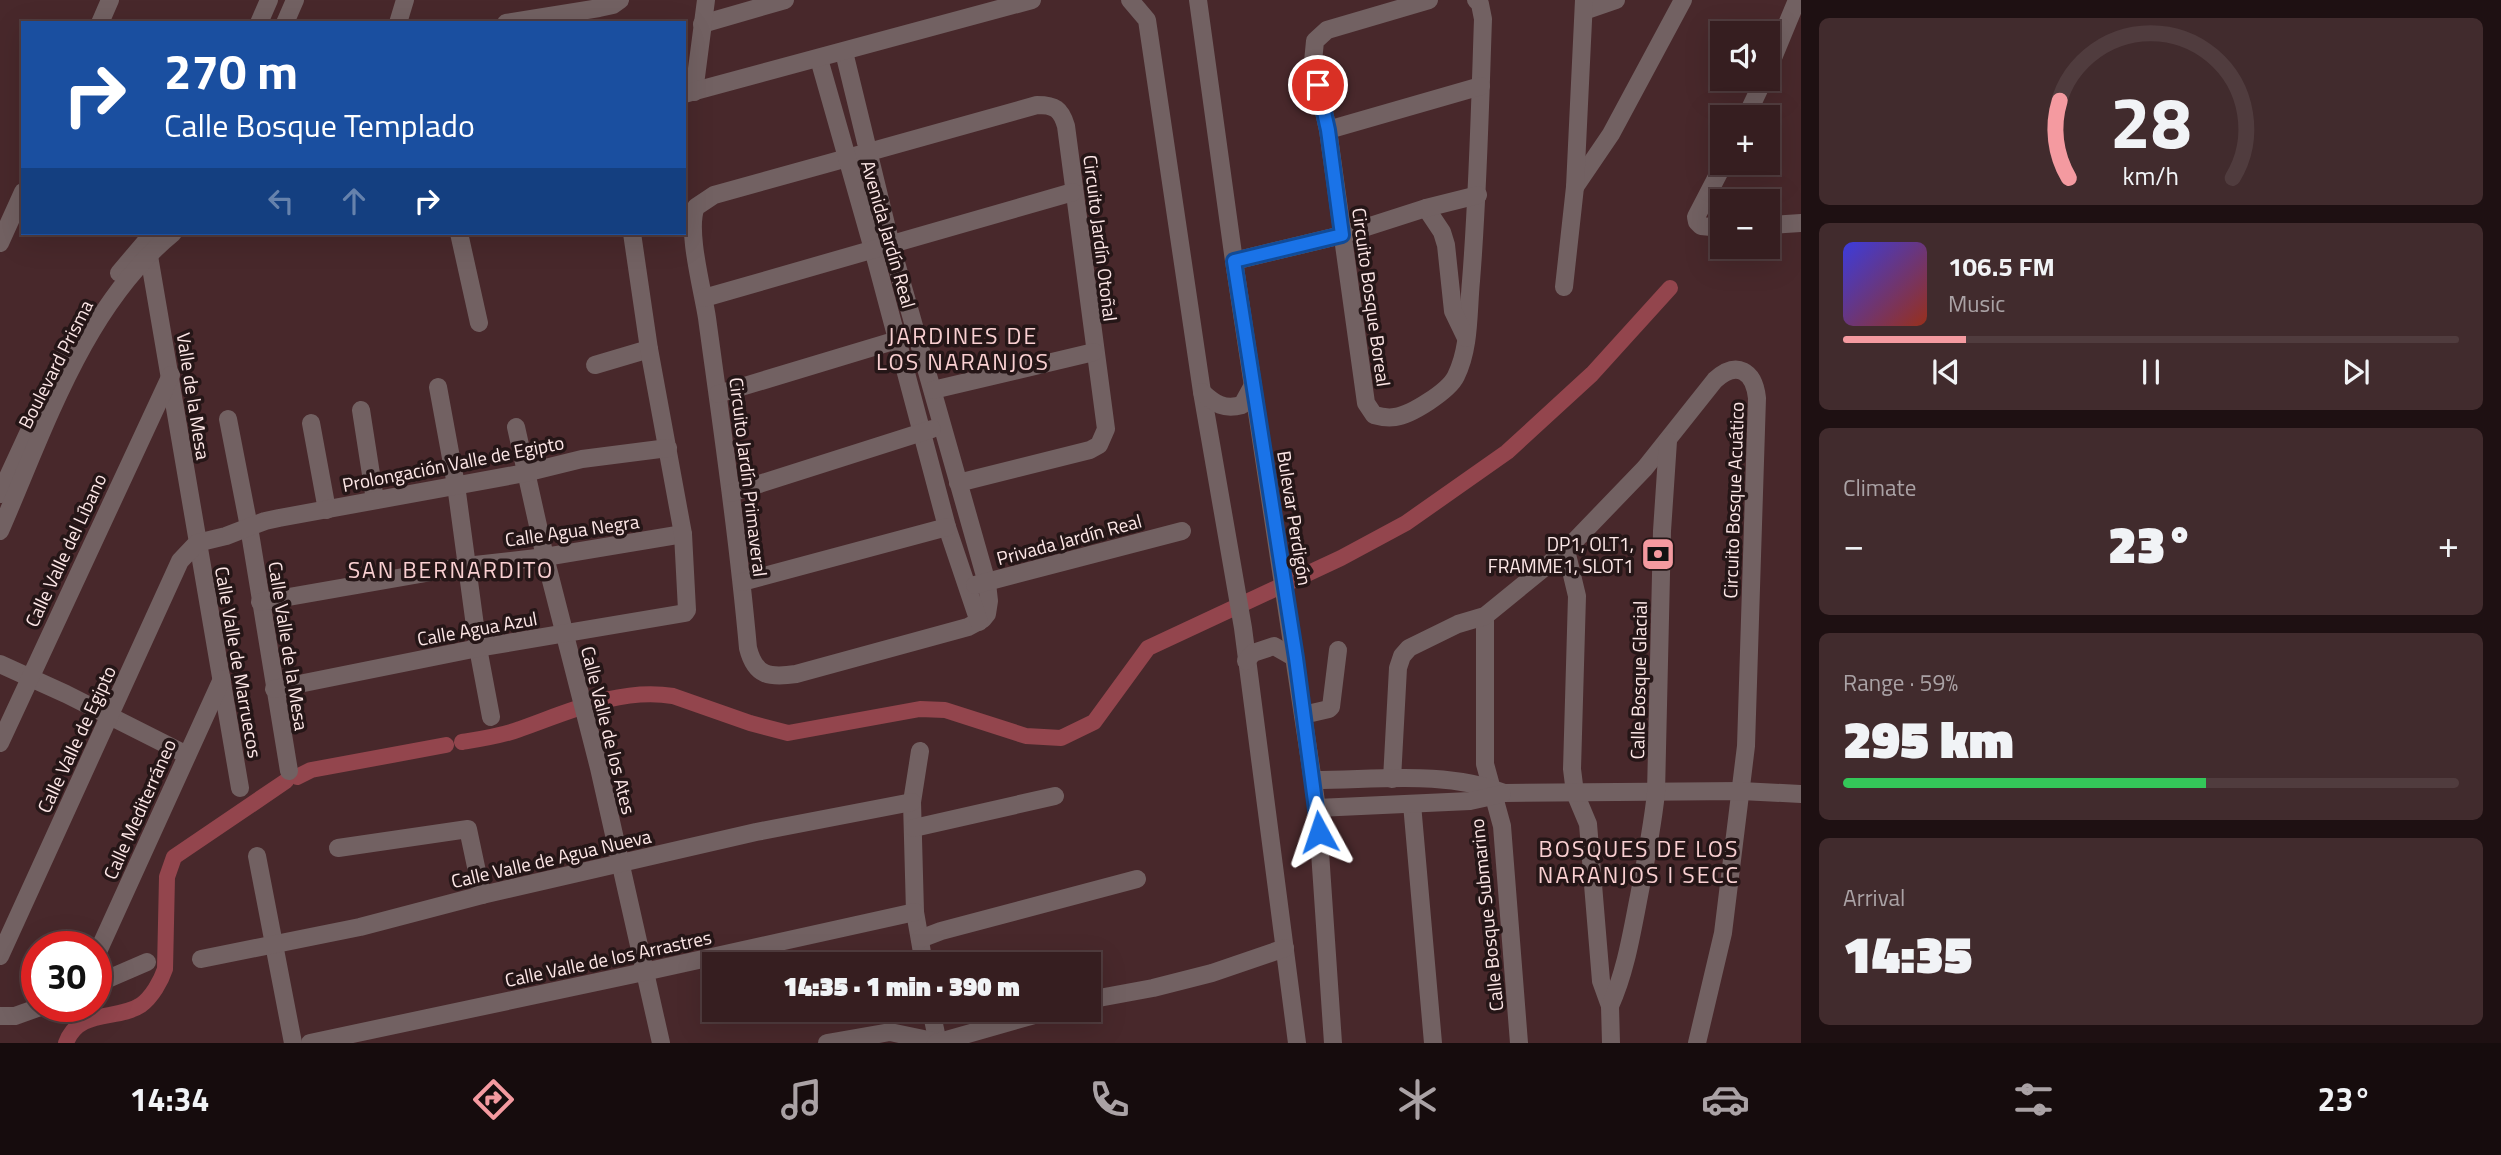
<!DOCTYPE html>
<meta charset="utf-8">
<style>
body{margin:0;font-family:"Titillium Web",sans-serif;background:#412b2d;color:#f1f3f6;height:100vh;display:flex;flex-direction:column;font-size:26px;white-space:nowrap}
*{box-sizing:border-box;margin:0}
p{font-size:23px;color:#aaa2a5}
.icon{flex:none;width:38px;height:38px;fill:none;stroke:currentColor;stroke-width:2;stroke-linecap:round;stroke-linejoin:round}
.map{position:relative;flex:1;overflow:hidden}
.panel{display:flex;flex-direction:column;gap:18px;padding:18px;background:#1e1012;width:700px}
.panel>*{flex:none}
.top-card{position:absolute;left:21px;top:21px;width:665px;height:214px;border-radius:0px;box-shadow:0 7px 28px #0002,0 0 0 2px #503c3e;background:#1a4fa0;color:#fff;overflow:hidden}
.buttons{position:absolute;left:1710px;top:21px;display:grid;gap:14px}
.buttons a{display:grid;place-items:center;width:70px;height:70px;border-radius:0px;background:#361e20;box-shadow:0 7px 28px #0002,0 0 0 2px #503c3e;font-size:35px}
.speed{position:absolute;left:21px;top:931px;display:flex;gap:14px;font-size:35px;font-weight:700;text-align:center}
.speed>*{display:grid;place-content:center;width:91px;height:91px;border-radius:50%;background:#361e20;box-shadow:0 7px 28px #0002,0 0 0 2px #503c3e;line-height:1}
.speed .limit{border:10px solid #d22;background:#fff;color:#111}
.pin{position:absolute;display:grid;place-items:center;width:60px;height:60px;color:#fff;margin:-30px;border:4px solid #fff;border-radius:50%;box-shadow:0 2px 7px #0007}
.me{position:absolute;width:77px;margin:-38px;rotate:355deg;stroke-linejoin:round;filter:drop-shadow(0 0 5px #0008)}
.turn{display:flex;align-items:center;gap:24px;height:147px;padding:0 28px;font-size:32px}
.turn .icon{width:91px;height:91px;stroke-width:2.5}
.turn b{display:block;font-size:49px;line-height:60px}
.lanes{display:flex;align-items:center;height:66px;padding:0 28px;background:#0003;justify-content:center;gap:35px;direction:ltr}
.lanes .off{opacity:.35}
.big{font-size:52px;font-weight:800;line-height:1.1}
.panel .card{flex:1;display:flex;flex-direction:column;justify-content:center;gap:10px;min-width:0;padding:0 24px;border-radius:10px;background:#412b2d}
.panel .dial{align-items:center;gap:0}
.dial svg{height:182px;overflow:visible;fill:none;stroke:#503c3e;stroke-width:7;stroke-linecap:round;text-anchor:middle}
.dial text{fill:#f1f3f6;stroke:none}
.song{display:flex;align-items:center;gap:21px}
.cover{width:84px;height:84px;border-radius:10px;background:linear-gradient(135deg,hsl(240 70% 55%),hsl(10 70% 35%))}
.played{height:7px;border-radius:4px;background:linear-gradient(90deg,#f49aa0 20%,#503c3e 20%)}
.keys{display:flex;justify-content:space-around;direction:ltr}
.heat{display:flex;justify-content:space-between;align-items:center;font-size:38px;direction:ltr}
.charge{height:10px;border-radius:5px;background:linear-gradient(90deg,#34c759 59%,#503c3e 0)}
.trip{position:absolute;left:702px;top:952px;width:399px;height:70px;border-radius:0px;background:#361e20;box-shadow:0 7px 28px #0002,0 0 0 2px #503c3e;font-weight:800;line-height:70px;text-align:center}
.tabs{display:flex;height:112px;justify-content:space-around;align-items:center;background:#160c0d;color:#aaa2a5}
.tabs .icon{width:49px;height:49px}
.tabs .on{color:#f49aa0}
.tabs b{font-size:32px;color:#f1f3f6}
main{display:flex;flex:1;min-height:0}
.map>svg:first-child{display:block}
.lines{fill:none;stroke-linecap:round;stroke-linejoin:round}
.canal{stroke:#93454d;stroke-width:16}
.minor{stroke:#726162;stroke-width:18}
.route-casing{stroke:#114b97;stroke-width:18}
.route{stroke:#1a73e8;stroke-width:12}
.labels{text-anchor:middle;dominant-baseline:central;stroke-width:7;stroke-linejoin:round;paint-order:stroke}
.street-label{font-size:19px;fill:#fde7e7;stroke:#251617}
.poi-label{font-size:19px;fill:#fde7e7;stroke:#251617;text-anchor:end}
.quarter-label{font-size:23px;letter-spacing:2px;fill:#fad0d2;stroke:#251617}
</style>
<main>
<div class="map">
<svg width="1801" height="1043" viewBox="0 0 1801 1043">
<rect width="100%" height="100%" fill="#48282b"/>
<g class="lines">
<g class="canal">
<path d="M462,742C481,739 502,736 520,729C568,712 621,687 673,696L750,723L788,733L920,709L945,710L1026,736L1061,738L1094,722L1148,648L1341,558L1406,523L1507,452L1592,374L1670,288"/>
<path d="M297,777L311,770L446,745"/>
<path d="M66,1043C79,1008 117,1021 141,1005C152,997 161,981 165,969L167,877L174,857L286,781"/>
</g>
<g class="minor">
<path d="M1130,0L1147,20L1202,392L1243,628L1297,1043"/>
<path d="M1198,0L1234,261L1317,808L1333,1043"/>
<path d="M1429,0L1327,30L1315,41L1313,62L1328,130L1366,403L1374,415C1381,417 1388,418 1395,417C1411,415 1449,391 1456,376C1470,348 1468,312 1471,281C1478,194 1480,106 1483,19L1480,4L1476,0"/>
<path d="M1584,11L1616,0"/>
<path d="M100,23L110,0"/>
<path d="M259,23L269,0"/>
<path d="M285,23L295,0"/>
<path d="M398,23L405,0"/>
<path d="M506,23L599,8L613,5L620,0"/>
<path d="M702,24L785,0"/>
<path d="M844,52L891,245L987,583L989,601L987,614L983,619L968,627L796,674C769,678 755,676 748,648C738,538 722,428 707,318C703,291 686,230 696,207L714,195L869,152L1037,105C1055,105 1061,109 1066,126L1106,429L1099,445L1090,450L958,483"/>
<path d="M819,59L873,249L947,527L979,622"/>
<path d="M1768,70L1797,0"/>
<path d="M694,92L706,0"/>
<path d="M684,94L1032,0"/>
<path d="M1746,117L1764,79"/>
<path d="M1328,130L1481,86"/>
<path d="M1575,187L1611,134L1683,0"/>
<path d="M1426,208L1442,232L1446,245L1453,311L1466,338"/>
<path d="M1768,225L1801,223"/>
<path d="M1722,228L1701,226L1697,222L1696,217L1724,163"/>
<path d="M459,233L479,323"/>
<path d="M0,243L23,192"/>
<path d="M149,256L240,788"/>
<path d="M1234,261L1342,235L1426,208L1478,195"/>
<path d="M119,273L153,233"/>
<path d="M1564,287L1575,187L1584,0"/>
<path d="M704,298L1073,192"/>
<path d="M595,365L649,349"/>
<path d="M438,387L456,485L478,648L491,717"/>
<path d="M933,390L1094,352"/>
<path d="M1202,392C1215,404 1224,410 1242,405L1253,385"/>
<path d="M718,394L897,340"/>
<path d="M361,410L375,500"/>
<path d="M228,419L249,527L289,771"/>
<path d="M311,423L327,510"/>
<path d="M516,427L545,557L599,768L661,1043"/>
<path d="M731,493L932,429"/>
<path d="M0,494L66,351L89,311"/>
<path d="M0,531C45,428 84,306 173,233"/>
<path d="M1566,550L1577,596L1572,769L1575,793L1588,824L1601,981L1610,1006L1611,1043"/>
<path d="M742,582L947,527"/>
<path d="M975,585L1182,531"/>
<path d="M260,602L466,566L545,557L683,534"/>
<path d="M1485,616V764L1502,826L1519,1043"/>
<path d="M1246,661L1253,653L1274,646L1295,658"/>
<path d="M0,664L66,694L187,755"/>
<path d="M274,689L478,648L685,613L687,610L683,534L649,349L632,233"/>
<path d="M1303,715L1329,709L1331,707L1338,650"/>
<path d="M0,743L171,375"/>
<path d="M920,751L912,802L915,912L924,964"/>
<path d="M1392,779L1398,668L1402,656L1409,648L1458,624L1485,616L1566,550L1645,468L1715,380C1737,360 1754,371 1757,398L1746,746L1723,933L1697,1043"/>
<path d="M1314,780C1376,780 1445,770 1504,793L1741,791L1801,794"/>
<path d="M1412,804L1433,1043"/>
<path d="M1317,808L1470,801L1502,794"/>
<path d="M914,828L1055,796"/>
<path d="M338,848L468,829L482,895"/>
<path d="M257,856L293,1043"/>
<path d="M920,939L941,931L1137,879"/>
<path d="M0,956L180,561L197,543L226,536L265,521L279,518L525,473L582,459L668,448"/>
<path d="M96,956L222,679"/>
<path d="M201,959L360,927L482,895L756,832L912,802"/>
<path d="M96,984L147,962"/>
<path d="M1088,1000L1153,988L1212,973L1285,948"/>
<path d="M1610,1006C1625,973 1631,937 1638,901C1645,865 1652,830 1656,793L1662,531L1668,441"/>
<path d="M931,1010L938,1043"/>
<path d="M0,1016H15L43,1006"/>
<path d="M310,1043L644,972L915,912"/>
<path d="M827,1043L890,1032L938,1042"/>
<path d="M936,1043L1052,1010"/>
</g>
</g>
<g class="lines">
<g class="route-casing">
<path id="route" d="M1318,85L1328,130L1342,235L1234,261L1296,658L1319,832"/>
</g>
<use href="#route" class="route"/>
</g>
<defs>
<g id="bank-square" transform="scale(1.75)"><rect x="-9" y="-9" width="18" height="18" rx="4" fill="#f49aa0" stroke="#251617"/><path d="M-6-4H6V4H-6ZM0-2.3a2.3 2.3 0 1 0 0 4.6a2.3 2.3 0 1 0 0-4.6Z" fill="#111"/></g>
</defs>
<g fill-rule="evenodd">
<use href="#bank-square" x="1658" y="554"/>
</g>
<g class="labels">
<g class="street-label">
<text transform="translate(889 234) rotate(74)">Avenida Jardín Real</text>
<text transform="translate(1101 238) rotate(83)">Circuito Jardín Otoñal</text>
<text transform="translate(1372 297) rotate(82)">Circuito Bosque Boreal</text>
<text transform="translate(55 364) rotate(-63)">Boulevard Prisma</text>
<text transform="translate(194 396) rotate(81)">Valle de la Mesa</text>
<text transform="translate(453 463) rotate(-11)">Prolongación Valle de Egipto</text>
<text transform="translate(749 477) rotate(83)">Circuito Jardín Primaveral</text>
<text transform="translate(1733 500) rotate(-88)">Circuito Bosque Acuático</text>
<text transform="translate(1295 518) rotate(81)">Bulevar Perdigón</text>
<text transform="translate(572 530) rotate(-8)">Calle Agua Negra</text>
<text transform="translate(1069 539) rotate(-15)">Privada Jardín Real</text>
<text transform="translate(65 550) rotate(-65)">Calle Valle del Líbano</text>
<text transform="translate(477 628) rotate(-10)">Calle Agua Azul</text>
<text transform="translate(289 646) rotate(81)">Calle Valle de la Mesa</text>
<text transform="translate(239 662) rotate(80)">Calle Valle de Marruecos</text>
<text transform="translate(1638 680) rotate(-89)">Calle Bosque Glacial</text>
<text transform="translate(609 730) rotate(76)">Calle Valle de los Ates</text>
<text transform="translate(76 739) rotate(-65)">Calle Valle de Egipto</text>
<text transform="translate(139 809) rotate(-66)">Calle Mediterráneo</text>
<text transform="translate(551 858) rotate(-13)">Calle Valle de Agua Nueva</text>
<text transform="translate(1486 915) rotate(-96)">Calle Bosque Submarino</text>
<text transform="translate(608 958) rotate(-12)">Calle Valle de los Arrastres</text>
</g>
<g class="poi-label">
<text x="1634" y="543">DP1, OLT1,<tspan x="1634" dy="22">FRAMME1, SLOT1</tspan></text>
</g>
<g class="quarter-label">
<text x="963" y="335">JARDINES DE<tspan x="963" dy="26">LOS NARANJOS</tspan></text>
<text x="451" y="569">SAN BERNARDITO</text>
<text x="1639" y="848">BOSQUES DE LOS<tspan x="1639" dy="26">NARANJOS I SECC</tspan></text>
</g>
</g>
</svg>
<div class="buttons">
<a><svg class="icon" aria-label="sound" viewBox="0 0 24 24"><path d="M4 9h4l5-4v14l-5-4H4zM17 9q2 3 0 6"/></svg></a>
<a>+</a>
<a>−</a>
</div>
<div class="speed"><div class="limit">30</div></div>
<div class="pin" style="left:1318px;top:85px;background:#d93025"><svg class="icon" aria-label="arrive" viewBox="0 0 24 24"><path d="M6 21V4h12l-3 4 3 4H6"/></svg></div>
<svg class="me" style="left:1319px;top:832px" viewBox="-20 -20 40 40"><path d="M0-17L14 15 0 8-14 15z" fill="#1a73e8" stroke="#fff" stroke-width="4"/></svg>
<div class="trip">14:35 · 1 min · 390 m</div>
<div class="top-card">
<div class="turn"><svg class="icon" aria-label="right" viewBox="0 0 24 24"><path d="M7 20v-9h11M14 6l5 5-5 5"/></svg><div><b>270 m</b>Calle Bosque Templado</div></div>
<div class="lanes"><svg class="icon off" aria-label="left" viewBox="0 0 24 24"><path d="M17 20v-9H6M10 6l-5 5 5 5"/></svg><svg class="icon off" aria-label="ahead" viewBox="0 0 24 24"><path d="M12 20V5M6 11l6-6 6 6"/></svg><svg class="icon" aria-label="right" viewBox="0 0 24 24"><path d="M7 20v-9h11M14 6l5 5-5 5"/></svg></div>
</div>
</div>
<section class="panel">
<div class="card dial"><svg viewBox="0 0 100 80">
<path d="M14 69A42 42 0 1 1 86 69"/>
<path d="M14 69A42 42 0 0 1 10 35" stroke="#f49aa0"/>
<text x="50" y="56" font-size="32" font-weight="700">28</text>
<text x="50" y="72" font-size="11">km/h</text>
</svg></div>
<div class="card">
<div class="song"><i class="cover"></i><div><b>106.5 FM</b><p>Music</p></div></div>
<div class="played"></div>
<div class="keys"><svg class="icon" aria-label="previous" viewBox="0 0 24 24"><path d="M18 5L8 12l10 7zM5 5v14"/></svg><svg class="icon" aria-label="pause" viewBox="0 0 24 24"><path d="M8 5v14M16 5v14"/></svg><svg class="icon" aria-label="next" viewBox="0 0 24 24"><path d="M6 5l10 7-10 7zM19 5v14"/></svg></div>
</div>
<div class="card"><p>Climate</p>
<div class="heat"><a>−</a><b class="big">23°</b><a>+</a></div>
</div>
<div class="card"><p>Range · 59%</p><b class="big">295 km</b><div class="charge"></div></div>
<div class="card"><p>Arrival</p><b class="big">14:35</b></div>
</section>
</main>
<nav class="tabs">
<b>14:34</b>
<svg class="icon on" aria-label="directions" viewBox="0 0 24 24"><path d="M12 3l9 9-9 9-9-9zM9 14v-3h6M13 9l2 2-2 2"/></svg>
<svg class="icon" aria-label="music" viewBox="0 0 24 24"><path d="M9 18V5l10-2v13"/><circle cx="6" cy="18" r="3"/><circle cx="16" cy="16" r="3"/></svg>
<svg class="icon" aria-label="phone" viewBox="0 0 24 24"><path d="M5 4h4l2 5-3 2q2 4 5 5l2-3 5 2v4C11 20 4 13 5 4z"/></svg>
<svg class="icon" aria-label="climate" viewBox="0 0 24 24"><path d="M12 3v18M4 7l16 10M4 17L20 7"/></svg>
<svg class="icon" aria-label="car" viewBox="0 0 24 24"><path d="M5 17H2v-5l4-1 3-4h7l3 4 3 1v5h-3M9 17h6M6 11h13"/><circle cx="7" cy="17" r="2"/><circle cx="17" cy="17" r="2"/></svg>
<svg class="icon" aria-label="filters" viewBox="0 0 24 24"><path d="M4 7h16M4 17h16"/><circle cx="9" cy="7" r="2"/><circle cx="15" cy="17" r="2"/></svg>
<b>23°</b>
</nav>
